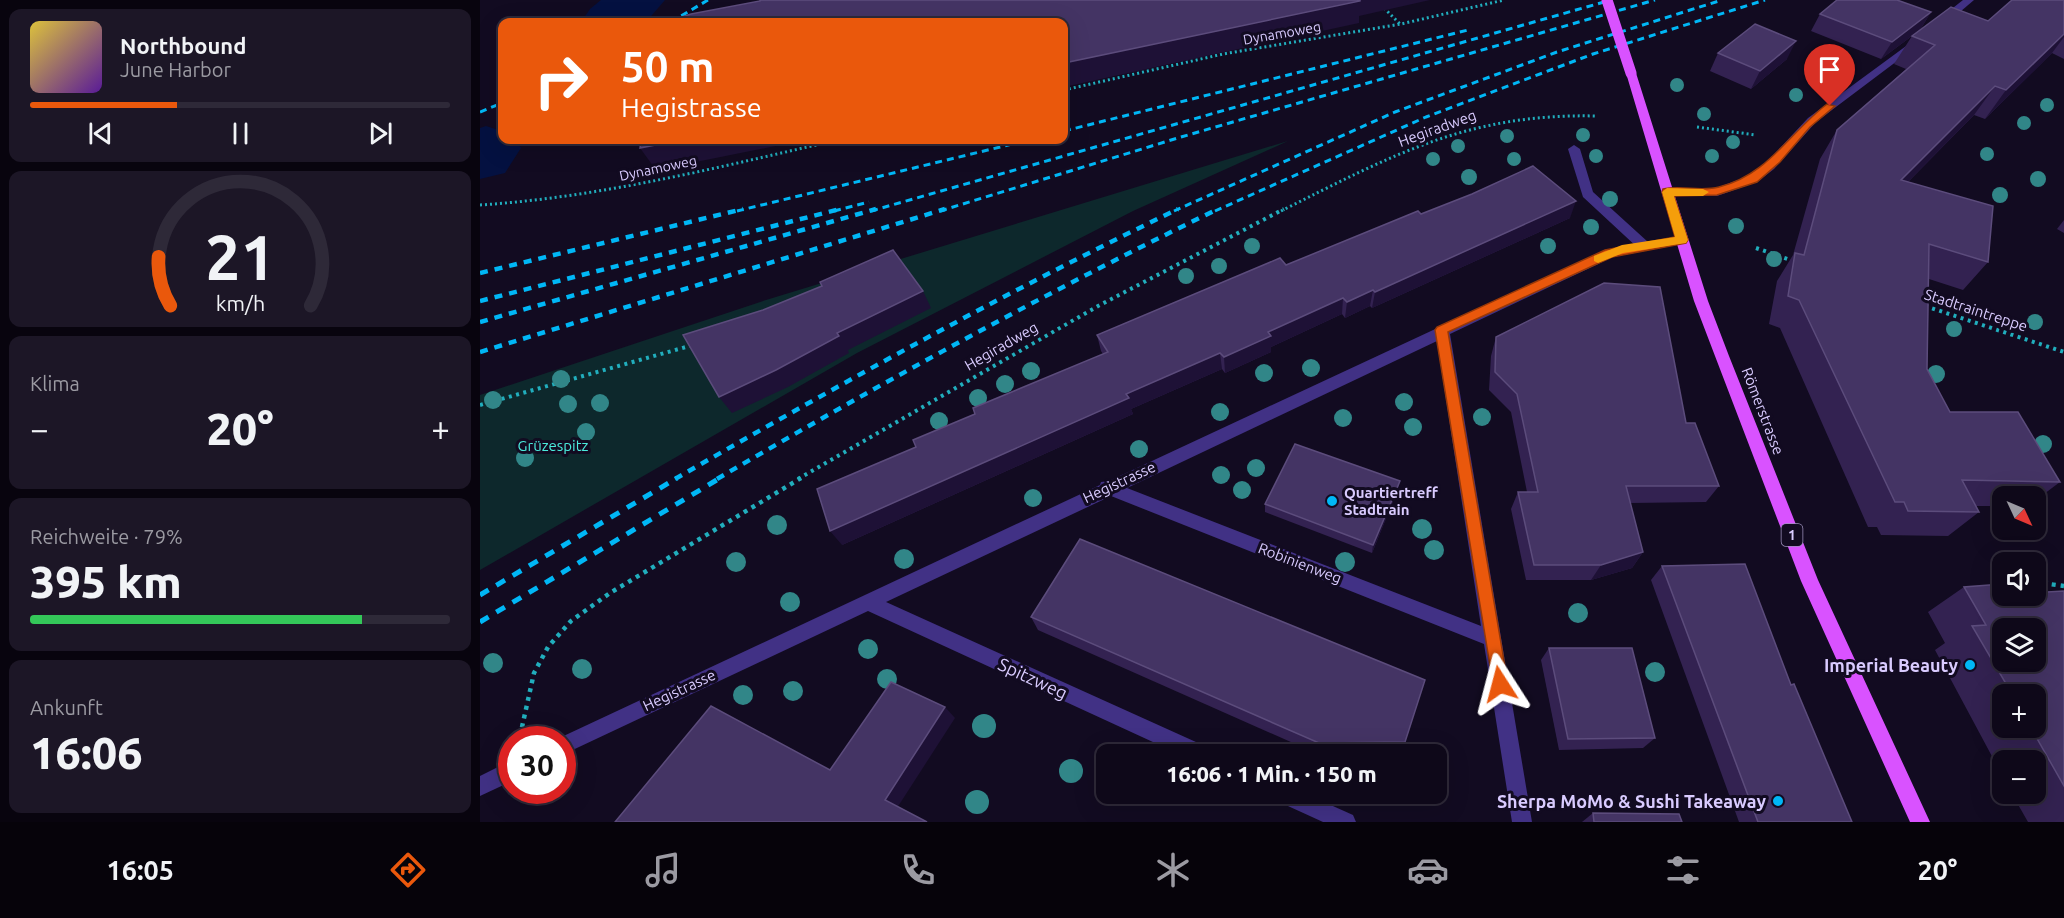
<!DOCTYPE html>
<html lang="de">
<meta charset="utf-8">
<style>
body{margin:0;font-family:Ubuntu,sans-serif;background:#1c1626;color:#f1f3f6;height:100vh;display:flex;flex-direction:column;font-size:22px;white-space:nowrap}
*{box-sizing:border-box;margin:0}
p{font-size:20px;color:#9b9aa2}
.icon{flex:none;width:33px;height:33px;fill:none;stroke:currentColor;stroke-width:2;stroke-linecap:round;stroke-linejoin:round}
.map{position:relative;flex:1;overflow:hidden}
.sheet{display:flex;flex-direction:column;gap:9px;padding:9px;background:#08040e;width:480px}
.sheet>*{flex:none}
.banner{position:absolute;left:18px;top:18px;width:570px;height:126px;border-radius:12px;box-shadow:0 6px 24px #0002,0 0 0 2px #2e2938;background:#ea580c;color:#fff;overflow:hidden}
.needle{width:39px;rotate:134deg}
.tools{position:absolute;left:1512px;top:486px;display:grid;gap:12px}
.tools a{display:grid;place-items:center;width:54px;height:54px;border-radius:12px;background:#0e0819;box-shadow:0 6px 24px #0002,0 0 0 2px #2e2938;font-size:30px}
.speed{position:absolute;left:18px;top:726px;display:flex;gap:12px;font-size:30px;font-weight:700;text-align:center}
.speed>*{display:grid;place-content:center;width:78px;height:78px;border-radius:50%;background:#0e0819;box-shadow:0 6px 24px #0002,0 0 0 2px #2e2938;line-height:1}
.speed .limit{border:9px solid #d22;background:#fff;color:#111}
.pin{position:absolute;display:grid;place-items:center;width:51px;height:51px;color:#fff;margin:-62px -26px;border-radius:50% 50% 50% 0;rotate:-45deg;box-shadow:0 0 6px #0007}
.pin .icon{rotate:45deg}
.me{position:absolute;width:66px;margin:-33px;rotate:351deg;stroke-linejoin:round;filter:drop-shadow(0 0 4px #0008)}
.turn{display:flex;align-items:center;gap:21px;height:126px;padding:0 24px;font-size:27px}
.turn .icon{width:78px;height:78px;stroke-width:2.5}
.turn b{display:block;font-size:42px;line-height:51px}
.big{font-size:45px;font-weight:800;line-height:1.1}
.sheet .card{flex:1;display:flex;flex-direction:column;justify-content:center;gap:9px;min-width:0;padding:0 21px;border-radius:12px;background:#1c1626}
.sheet .dial{align-items:center;gap:0}
.dial svg{height:156px;overflow:visible;fill:none;stroke:#2e2938;stroke-width:7;stroke-linecap:round;text-anchor:middle}
.dial text{fill:#f1f3f6;stroke:none}
.song{display:flex;align-items:center;gap:18px}
.cover{width:72px;height:72px;border-radius:9px;background:linear-gradient(135deg,hsl(50 70% 55%),hsl(270 70% 35%))}
.played{height:6px;border-radius:3px;background:linear-gradient(90deg,#ea580c 35%,#2e2938 35%)}
.keys{display:flex;justify-content:space-around;direction:ltr}
.heat{display:flex;justify-content:space-between;align-items:center;font-size:33px;direction:ltr}
.charge{height:9px;border-radius:4px;background:linear-gradient(90deg,#34c759 79%,#2e2938 0)}
.trip{position:absolute;left:616px;top:744px;width:351px;height:60px;border-radius:12px;background:#0e0819;box-shadow:0 6px 24px #0002,0 0 0 2px #2e2938;font-weight:800;line-height:60px;text-align:center}
.menu{display:flex;height:96px;justify-content:space-around;align-items:center;background:#06030a;color:#9b9aa2}
.menu .icon{width:42px;height:42px}
.menu .on{color:#ea580c}
.menu b{font-size:27px;color:#f1f3f6}
main{display:flex;flex:1;min-height:0}
.map>svg:first-child{display:block}
.green{fill:#0d282c}
.lines{fill:none;stroke-linecap:round;stroke-linejoin:round}
.river{fill:#041141;fill-rule:evenodd}
.path-far2{stroke:#21aebd;stroke-width:3;stroke-dasharray:2 3;stroke-linecap:butt}
.path-far1{stroke:#21aebd;stroke-width:4;stroke-dasharray:3 4.5;stroke-linecap:butt}
.path{stroke:#21aebd;stroke-width:4.5;stroke-dasharray:4 5;stroke-linecap:butt}
.lane{fill:#413185;fill-rule:evenodd}
.street{fill:#413185;fill-rule:evenodd}
.primary{fill:#d952ff;fill-rule:evenodd}
.rail-far2{stroke:#00b7f6;stroke-width:3;stroke-dasharray:7 5;stroke-linecap:butt}
.rail-far1{stroke:#00b7f6;stroke-width:4.5;stroke-dasharray:8 7;stroke-linecap:butt}
.rail{stroke:#00b7f6;stroke-width:5;stroke-dasharray:10 9;stroke-linecap:butt}
.primary-bridge{stroke:#d952ff;stroke-width:11}
.tree{fill:#318688}
.wall{fill:#332251;fill-rule:evenodd}
.shaded-wall{fill:#1e1136}
.building{fill:#443464;stroke:#5c4c7c;stroke-width:1.5;fill-rule:evenodd}
.route{fill:#ea580c;stroke:#983908;stroke-width:1.5}
.slow{fill:#f59e0b}
.poi-dot{fill:#00b7f6;stroke:#120b21;stroke-width:2}
.labels{text-anchor:middle;dominant-baseline:central;stroke-width:6;stroke-linejoin:round;paint-order:stroke}
.far-street-label{font-size:14px;fill:#d9cbff;stroke:#120b21}
.shield{fill:#120b21;stroke:#9d91bc;stroke-width:1.5}
.shield-label{font-size:14px;font-weight:bold;fill:#d9cbff}
.street-label{font-size:15px;fill:#d9cbff;stroke:#120b21}
.park-label{font-size:15px;fill:#4bebdc;stroke:#120b21}
.poi-label{font-size:15px;font-weight:bold;fill:#d9cbff;stroke:#120b21;text-anchor:start}
.near-poi-label{font-size:18px;font-weight:bold;fill:#d9cbff;stroke:#120b21;text-anchor:end}
.near-street-label{font-size:18px;fill:#d9cbff;stroke:#120b21}
</style>
<main>
<section class="sheet">
<div class="card">
<div class="song"><i class="cover"></i><div><b>Northbound</b><p>June Harbor</p></div></div>
<div class="played"></div>
<div class="keys"><svg class="icon" aria-label="previous" viewBox="0 0 24 24"><path d="M18 5L8 12l10 7zM5 5v14"/></svg><svg class="icon" aria-label="pause" viewBox="0 0 24 24"><path d="M8 5v14M16 5v14"/></svg><svg class="icon" aria-label="next" viewBox="0 0 24 24"><path d="M6 5l10 7-10 7zM19 5v14"/></svg></div>
</div>
<div class="card dial"><svg viewBox="0 0 100 80">
<path d="M14 69A42 42 0 1 1 86 69"/>
<path d="M14 69A42 42 0 0 1 8 44" stroke="#ea580c"/>
<text x="50" y="56" font-size="32" font-weight="700">21</text>
<text x="50" y="72" font-size="11">km/h</text>
</svg></div>
<div class="card"><p>Klima</p>
<div class="heat"><a>−</a><b class="big">20°</b><a>+</a></div>
</div>
<div class="card"><p>Reichweite · 79%</p><b class="big">395 km</b><div class="charge"></div></div>
<div class="card"><p>Ankunft</p><b class="big">16:06</b></div>
</section>
<div class="map">
<svg width="1584" height="822" viewBox="0 0 1584 822">
<rect width="100%" height="100%" fill="#120b21"/>
<path class="green" d="M808,141L653,211L377,353L0,570V395L286,300Z"/>
<g class="lines">
<g class="river">
<path d="M121,0H185L166,22H101L110,9Z"/>
<path d="M6,126L22,131V140H35L41,148L25,173L0,179V128Z"/>
</g>
<g class="path-far2">
<path d="M904,8L920,24"/>
<path d="M584,90L743,54L921,24L1024,0"/>
<path d="M1217,127L1276,135"/>
<path d="M0,205C122,197 239,167 358,140"/>
<path d="M801,211C911,156 988,113 1116,116"/>
</g>
<g class="path-far1">
<path d="M1276,248L1313,261"/>
<path d="M1445,306L1584,352"/>
<path d="M0,405L213,345"/>
<path d="M318,479L618,306L804,209"/>
</g>
<g class="path">
<path d="M1518,554L1532,562"/>
<path d="M1556,576L1569,584L1584,586"/>
<path d="M40,736L54,673L68,647L91,621L130,593L321,478"/>
</g>
<path class="lane" d="M1094,145L1100,149L1113,192L1168,242L1169,245L1168,248H1158L1103,197L1088,149Z"/>
<g class="street">
<path d="M1483,0H1494L1467,23H1459V19Z"/>
<path d="M1437,38L1442,41L1441,43L1336,122L1294,169L1277,182L1237,196H1187L1181,192L1187,188H1236L1269,176L1286,163L1328,118Z"/>
<path d="M1202,236L1207,237V243L1133,257L970,334L1052,822H1032L1004,644L631,496L406,602L727,747L730,754H699L388,611L82,755V740H75L620,485L621,482L629,481L1125,250ZM957,341L1001,626L647,488Z"/>
<path d="M32,760V781L0,796V776Z"/>
<path d="M794,794H826L873,815L876,822H843L797,801Z"/>
</g>
<path class="primary" d="M1151,70L1156,73L1228,301L1249,356L1338,580L1450,822H1430L1321,581L1235,356L1214,301L1146,73Z"/>
<g class="rail-far2">
<path d="M191,22L228,0"/>
<path d="M0,112L22,103"/>
<path d="M584,131L988,30"/>
<path d="M257,211L549,140"/>
<path d="M354,211L389,202"/>
<path d="M391,211L1131,0"/>
<path d="M460,211L701,137L1175,0"/>
<path d="M694,211L915,112L1077,52L1242,0"/>
<path d="M735,211L946,117L1113,54L1285,0"/>
</g>
<g class="rail-far1">
<path d="M0,273L263,209"/>
<path d="M0,301L360,209"/>
<path d="M0,322L396,209"/>
<path d="M0,352L465,209"/>
<path d="M195,479C360,384 526,292 698,209"/>
<path d="M237,479C401,383 567,292 738,209"/>
</g>
<g class="rail">
<path d="M0,595L197,478"/>
<path d="M0,622L240,478"/>
</g>
<path class="primary-bridge" d="M1127,0L1151,73"/>
</g>
<g class="tree">
<circle cx="1364" cy="59" r="6"/>
<circle cx="1197" cy="85" r="7"/>
<circle cx="1316" cy="95" r="7"/>
<circle cx="1567" cy="105" r="7"/>
<circle cx="1224" cy="114" r="7"/>
<circle cx="1544" cy="123" r="7"/>
<circle cx="1103" cy="135" r="7"/>
<circle cx="1027" cy="136" r="7"/>
<circle cx="1253" cy="142" r="7"/>
<circle cx="978" cy="146" r="7"/>
<circle cx="1507" cy="154" r="7"/>
<circle cx="1116" cy="156" r="7"/>
<circle cx="1232" cy="156" r="7"/>
<circle cx="953" cy="159" r="7"/>
<circle cx="1034" cy="159" r="7"/>
<circle cx="989" cy="177" r="8"/>
<circle cx="1558" cy="179" r="8"/>
<circle cx="1520" cy="195" r="8"/>
<circle cx="1130" cy="199" r="8"/>
<circle cx="1256" cy="226" r="8"/>
<circle cx="1111" cy="227" r="8"/>
<circle cx="772" cy="246" r="8"/>
<circle cx="1068" cy="246" r="8"/>
<circle cx="1294" cy="259" r="8"/>
<circle cx="739" cy="266" r="8"/>
<circle cx="706" cy="276" r="8"/>
<circle cx="1555" cy="322" r="8"/>
<circle cx="1474" cy="329" r="8"/>
<circle cx="831" cy="368" r="9"/>
<circle cx="551" cy="371" r="9"/>
<circle cx="784" cy="373" r="9"/>
<circle cx="1456" cy="374" r="9"/>
<circle cx="81" cy="379" r="9"/>
<circle cx="525" cy="384" r="9"/>
<circle cx="498" cy="398" r="9"/>
<circle cx="13" cy="400" r="9"/>
<circle cx="924" cy="402" r="9"/>
<circle cx="120" cy="403" r="9"/>
<circle cx="88" cy="404" r="9"/>
<circle cx="740" cy="412" r="9"/>
<circle cx="1002" cy="417" r="9"/>
<circle cx="863" cy="418" r="9"/>
<circle cx="459" cy="421" r="9"/>
<circle cx="933" cy="427" r="9"/>
<circle cx="106" cy="432" r="9"/>
<circle cx="1563" cy="444" r="9"/>
<circle cx="659" cy="449" r="9"/>
<circle cx="45" cy="458" r="9"/>
<circle cx="776" cy="468" r="9"/>
<circle cx="741" cy="475" r="9"/>
<circle cx="762" cy="490" r="9"/>
<circle cx="553" cy="498" r="9"/>
<circle cx="297" cy="525" r="10"/>
<circle cx="942" cy="529" r="10"/>
<circle cx="954" cy="550" r="10"/>
<circle cx="424" cy="559" r="10"/>
<circle cx="256" cy="562" r="10"/>
<circle cx="865" cy="562" r="10"/>
<circle cx="310" cy="602" r="10"/>
<circle cx="1098" cy="613" r="10"/>
<circle cx="388" cy="649" r="10"/>
<circle cx="13" cy="663" r="10"/>
<circle cx="102" cy="669" r="10"/>
<circle cx="1175" cy="672" r="10"/>
<circle cx="407" cy="679" r="10"/>
<circle cx="313" cy="691" r="10"/>
<circle cx="263" cy="695" r="10"/>
<circle cx="504" cy="726" r="12"/>
<circle cx="591" cy="771" r="12"/>
<circle cx="497" cy="802" r="12"/>
</g>
<g class="wall">
<path d="M1584,0V59L1572,53L1505,119L1494,115L1428,182L1508,262L1483,290L1449,279L1447,369L1470,412L1580,482L1556,500V496H1522V506H1496L1499,512L1468,536L1401,535L1397,527H1388L1300,328L1289,324L1297,281L1313,255L1340,159L1357,130L1426,69L1414,64L1432,36L1401,59L1331,31L1340,14L1451,12L1440,30L1508,21Z"/>
<path d="M1238,53L1307,59L1271,89L1230,71Z"/>
<path d="M941,214L1090,218L892,308L890,306L865,318L862,314L791,347V352L745,373L742,369L651,409L653,414L362,545L436,447L495,414L623,354L621,351L617,335L806,265Z"/>
<path d="M1584,220V233L1577,229Z"/>
<path d="M1016,337L1206,423L1239,486L1226,502L1150,503L1163,552L1152,568L1111,580H1046L1031,509L1038,492H1047L1031,412L1009,390L1011,356Z"/>
<path d="M918,489L892,553L785,512V504Z"/>
<path d="M1182,566L1311,685L1372,822H1259L1171,580Z"/>
<path d="M1484,587L1567,592L1584,591V822H1548L1532,794H1556V760H1522V775L1455,650L1465,643L1448,612ZM1522,694H1556V728H1522Z"/>
<path d="M551,617L925,742L921,752L838,754L558,630Z"/>
<path d="M1069,648L1175,738L1163,748L1079,750L1061,660Z"/>
<path d="M1113,813L1202,822H1102Z"/>
</g>
<g class="shaded-wall">
<path d="M875,0H950L879,16V23L584,87V63Z"/>
<path d="M1451,12L1440,30L1401,59L1412,42Z"/>
<path d="M1584,34V37L1572,53L1505,119L1526,90Z"/>
<path d="M1316,41L1307,59L1271,89L1280,71Z"/>
<path d="M1515,86L1494,115L1401,209L1421,180Z"/>
<path d="M201,140H325L176,170L160,148Z"/>
<path d="M327,140H341L328,142Z"/>
<path d="M1096,201L1090,218L892,308L895,292Z"/>
<path d="M893,290L890,306L865,318L867,302Z"/>
<path d="M443,291L451,308L368,350L369,353L308,387L252,413L239,397L357,333Z"/>
<path d="M863,298L862,314L791,347V352L745,373L744,357L788,332Z"/>
<path d="M740,353L742,369L651,409L653,414L362,545L350,531L646,394Z"/>
<path d="M920,481L918,489L892,553L893,545Z"/>
<path d="M1163,552L1152,568L1111,580L1121,565Z"/>
<path d="M465,707L475,718L417,808L405,800Z"/>
</g>
<g class="building">
<path d="M280,0H880V1L584,63V22H186L211,14L280,1Z"/>
<path d="M1357,0H1417L1451,12L1412,42L1340,14Z"/>
<path d="M1532,0H1584V34L1526,90L1515,86L1421,180L1513,206L1508,262L1449,244L1447,369L1470,412H1538L1580,482L1482,480L1499,512L1428,511L1424,502H1415L1319,300L1308,296L1315,253L1324,255L1357,130L1455,45L1432,36L1471,7L1508,21Z"/>
<path d="M1275,24L1316,41L1280,71L1238,53Z"/>
<path d="M161,140H201L160,148Z"/>
<path d="M1053,166L1096,201L895,292L893,290L867,302L863,298L788,332L791,336L744,357L740,353L646,394L649,398L350,531L337,489L436,447L433,440L495,414L493,408L628,352L617,335L800,258L806,265L938,211L941,214L992,194Z"/>
<path d="M413,250L443,291L357,333L359,336L296,370L239,397L203,335L283,310L342,286L340,282Z"/>
<path d="M1124,283L1180,287L1206,423H1215L1239,486H1146L1163,552L1121,565H1054L1038,492H1058L1037,394L1015,372L1016,337Z"/>
<path d="M815,444L920,481L893,545L785,504Z"/>
<path d="M600,539L945,680L925,742L839,743L551,617Z"/>
<path d="M1265,564L1311,685L1314,684L1372,822H1278L1182,566Z"/>
<path d="M1556,582H1561L1567,592L1584,591V786L1551,728H1556V694H1532L1492,626L1506,625L1484,587L1522,584V596H1556ZM1522,628H1556V662H1522Z"/>
<path d="M1069,648H1152L1175,738L1088,739Z"/>
<path d="M411,682L465,707L405,800L447,822H135L231,706L350,770Z"/>
<path d="M1113,813L1199,814L1202,822H1114Z"/>
</g>
<path class="route" d="M1347,104L1355,106L1330,127L1300,162L1277,182L1237,195L1194,196L1208,240L1206,243L1132,257L968,332L1028,684L1026,690L1020,693L1014,690L955,330L957,327L1125,250L1195,237L1182,192L1183,189C1201,185 1221,192 1239,187C1288,175 1308,134 1347,104Z"/>
<path class="slow" d="M1187,188L1223,189L1229,192L1223,196H1194L1208,240L1206,243L1143,253L1118,263L1114,261V256L1142,245L1195,237L1182,192Z"/>
<g class="poi-dot">
<circle cx="852" cy="501" r="6"/>
<circle cx="1490" cy="665" r="6"/>
<circle cx="1298" cy="801" r="6"/>
</g>
<g class="labels">
<g class="far-street-label">
<text transform="translate(802 33) rotate(-10)">Dynamoweg</text>
<text transform="translate(178 168) rotate(-12)">Dynamoweg</text>
</g>
<rect class="shield" x="1301.5" y="524" width="21" height="22" rx="4.5"/>
<g class="shield-label">
<text x="1312" y="535">1</text>
</g>
<g class="street-label">
<text transform="translate(957 128) rotate(-20)">Hegiradweg</text>
<text transform="translate(1496 310) rotate(18)">Stadtraintreppe</text>
<text transform="translate(521 346) rotate(-30)">Hegiradweg</text>
<text transform="translate(1283 411) rotate(69)">Römerstrasse</text>
<text transform="translate(639 482) rotate(-25)">Hegistrasse</text>
<text transform="translate(820 563) rotate(21)">Robinienweg</text>
<text transform="translate(199 690) rotate(-25)">Hegistrasse</text>
</g>
<g class="park-label">
<text x="73" y="445">Grüzespitz</text>
</g>
<g class="poi-label">
<text x="864" y="492">Quartiertreff<tspan x="864" dy="17">Stadtrain</tspan></text>
</g>
<g class="near-poi-label">
<text x="1478" y="665">Imperial Beauty</text>
<text x="1286" y="801">Sherpa MoMo &amp; Sushi Takeaway</text>
</g>
<g class="near-street-label">
<text transform="translate(553 678) rotate(25)">Spitzweg</text>
</g>
</g>
</svg>
<div class="tools">
<a><svg class="needle" viewBox="-14 -14 28 28"><path d="M0-13l5 13h-10z" fill="#e53935"/><path d="M0 13l5-13h-10z" fill="#9b9aa2"/></svg></a>
<a><svg class="icon" aria-label="sound" viewBox="0 0 24 24"><path d="M4 9h4l5-4v14l-5-4H4zM17 9q2 3 0 6"/></svg></a>
<a><svg class="icon" aria-label="layers" viewBox="0 0 24 24"><path d="M12 4l9 5-9 5-9-5zM3 14l9 5 9-5"/></svg></a>
<a>+</a>
<a>−</a>
</div>
<div class="speed"><div class="limit">30</div></div>
<div class="pin" style="left:1350px;top:106px;background:#d93025"><svg class="icon" aria-label="arrive" viewBox="0 0 24 24"><path d="M6 21V4h12l-3 4 3 4H6"/></svg></div>
<svg class="me" style="left:1020px;top:684px" viewBox="-20 -20 40 40"><path d="M0-17L14 15 0 8-14 15z" fill="#ea580c" stroke="#fff" stroke-width="4"/></svg>
<div class="trip">16:06 · 1 Min. · 150 m</div>
<div class="banner">
<div class="turn"><svg class="icon" aria-label="right" viewBox="0 0 24 24"><path d="M7 20v-9h11M14 6l5 5-5 5"/></svg><div><b>50 m</b>Hegistrasse</div></div>
</div>
</div>
</main>
<nav class="menu">
<b>16:05</b>
<svg class="icon on" aria-label="directions" viewBox="0 0 24 24"><path d="M12 3l9 9-9 9-9-9zM9 14v-3h6M13 9l2 2-2 2"/></svg>
<svg class="icon" aria-label="music" viewBox="0 0 24 24"><path d="M9 18V5l10-2v13"/><circle cx="6" cy="18" r="3"/><circle cx="16" cy="16" r="3"/></svg>
<svg class="icon" aria-label="phone" viewBox="0 0 24 24"><path d="M5 4h4l2 5-3 2q2 4 5 5l2-3 5 2v4C11 20 4 13 5 4z"/></svg>
<svg class="icon" aria-label="climate" viewBox="0 0 24 24"><path d="M12 3v18M4 7l16 10M4 17L20 7"/></svg>
<svg class="icon" aria-label="car" viewBox="0 0 24 24"><path d="M5 17H2v-5l4-1 3-4h7l3 4 3 1v5h-3M9 17h6M6 11h13"/><circle cx="7" cy="17" r="2"/><circle cx="17" cy="17" r="2"/></svg>
<svg class="icon" aria-label="filters" viewBox="0 0 24 24"><path d="M4 7h16M4 17h16"/><circle cx="9" cy="7" r="2"/><circle cx="15" cy="17" r="2"/></svg>
<b>20°</b>
</nav>
